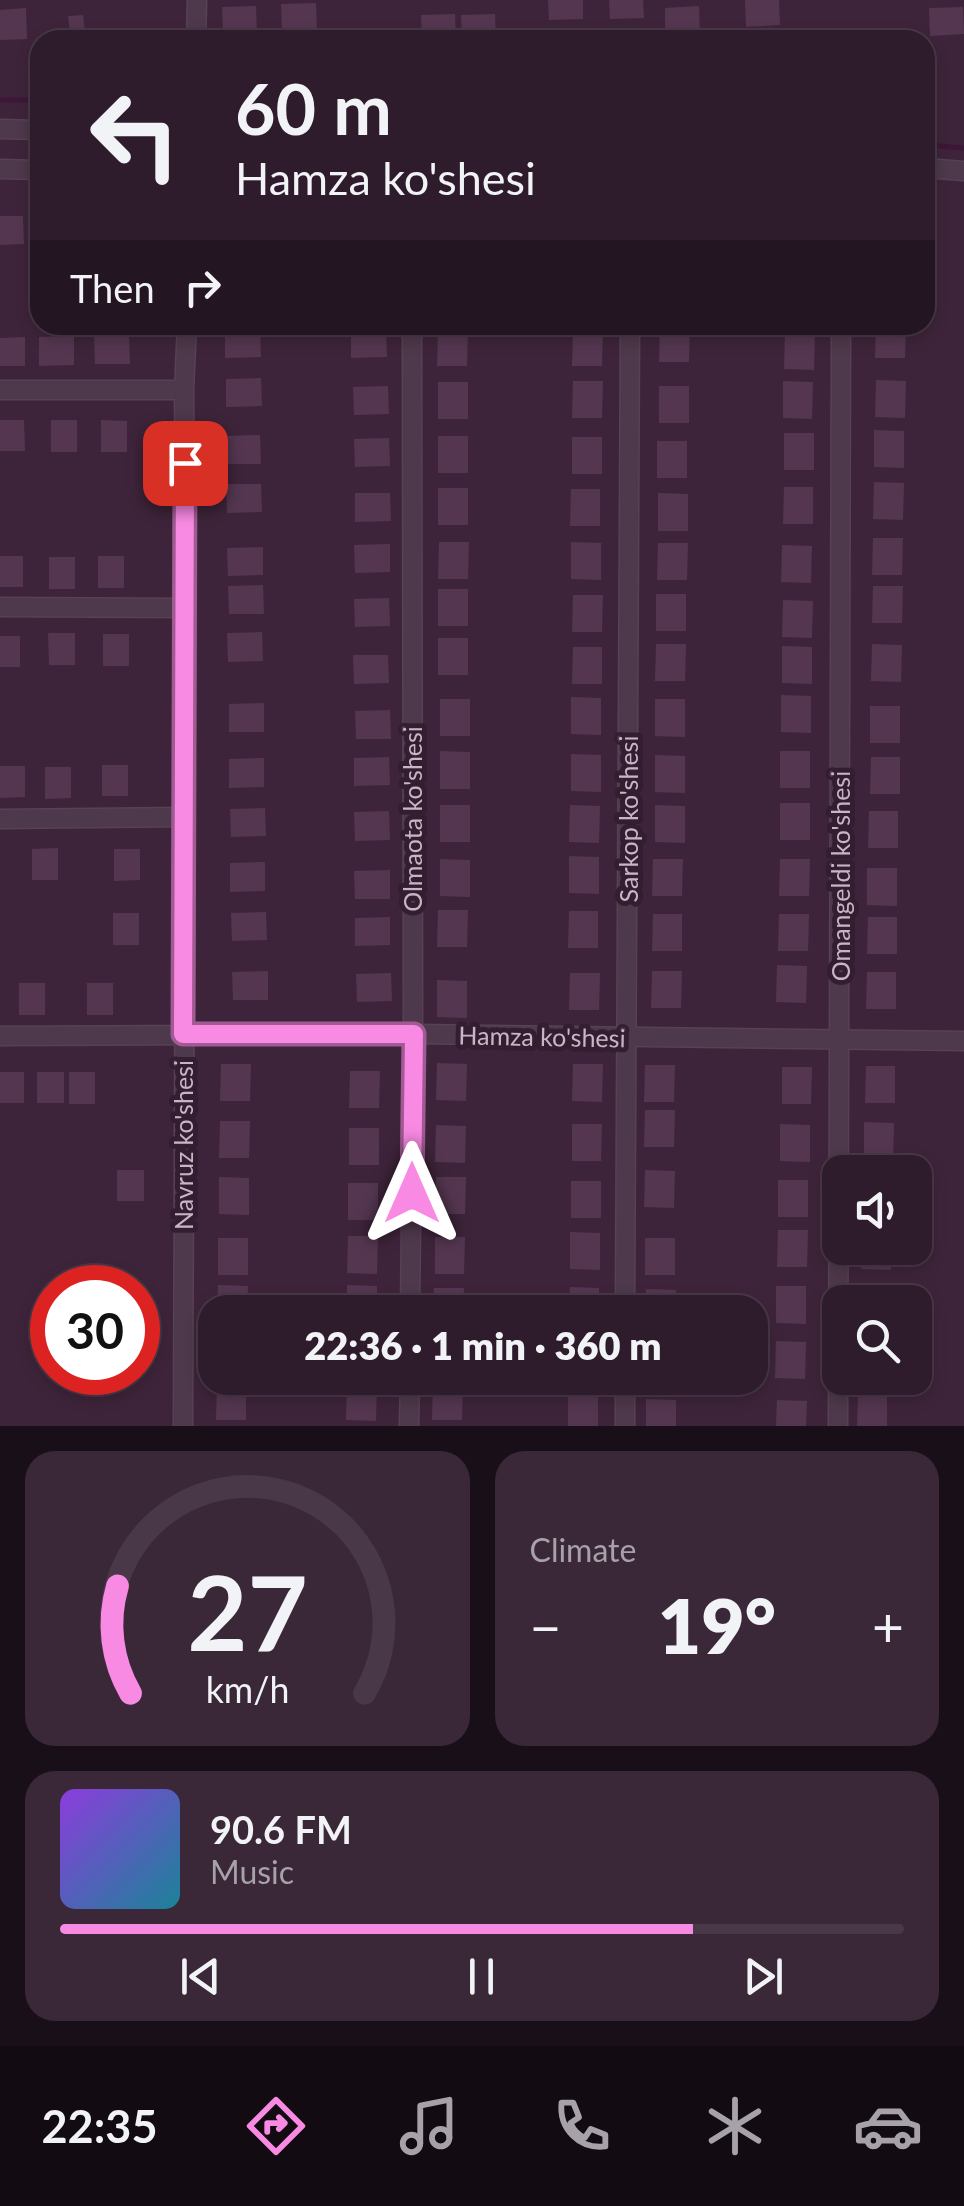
<!DOCTYPE html>
<meta charset="utf-8">
<style>
body{margin:0;font-family:Lato,sans-serif;background:#3a2838;color:#f1f3f6;height:100vh;display:flex;flex-direction:column;font-size:38px;white-space:nowrap}
*{box-sizing:border-box;margin:0}
p{font-size:32px;color:#a7a1a9}
.icon{flex:none;width:55px;height:55px;fill:none;stroke:currentColor;stroke-width:2;stroke-linecap:round;stroke-linejoin:round}
.map{position:relative;height:1426px;overflow:hidden}
.panel{display:flex;flex-direction:column;gap:25px;padding:25px;background:#190f18;flex:1}
.panel>*{flex:none}
.hud{position:absolute;left:30px;top:30px;width:905px;height:305px;border-radius:30px;box-shadow:0 5px 15px #0003,0 0 0 2px #493948;background:#2e1b2c;color:#f1f3f6;overflow:hidden}
.controls{position:absolute;left:822px;top:1155px;display:grid;gap:20px}
.controls a{display:grid;place-items:center;width:110px;height:110px;border-radius:20px;background:#2e1b2c;box-shadow:0 5px 15px #0003,0 0 0 2px #493948;font-size:50px}
.speed{position:absolute;left:30px;top:1265px;display:flex;gap:20px;font-size:50px;font-weight:700;text-align:center}
.speed>*{display:grid;place-content:center;width:130px;height:130px;border-radius:50%;background:#2e1b2c;box-shadow:0 5px 15px #0003,0 0 0 2px #493948;line-height:1}
.speed .limit{border:15px solid #d22;background:#fff;color:#111}
.pin{position:absolute;display:grid;place-items:center;width:85px;height:85px;color:#fff;margin:-42px;border-radius:20px;box-shadow:0 5px 15px #0006}
.me{position:absolute;width:110px;margin:-55px;rotate:0deg;stroke-linejoin:round;filter:drop-shadow(0 0 8px #0008)}
.turn{display:flex;align-items:center;gap:35px;height:210px;padding:0 40px;font-size:45px}
.turn .icon{width:130px;height:130px;stroke-width:2.5}
.turn b{display:block;font-size:70px;line-height:85px}
.then{display:flex;align-items:center;height:95px;padding:0 40px;background:#0003;gap:20px;font-size:38px}
.big{font-size:75px;font-weight:800;line-height:1.1}
.panel .card{flex:1;display:flex;flex-direction:column;justify-content:center;gap:15px;min-width:0;padding:0 35px;border-radius:30px;background:#3a2838}
.panel .dial{align-items:center;gap:0}
.dial svg{height:260px;overflow:visible;fill:none;stroke:#493948;stroke-width:7;stroke-linecap:round;text-anchor:middle}
.dial text{fill:#f1f3f6;stroke:none}
.song{display:flex;align-items:center;gap:30px}
.cover{width:120px;height:120px;border-radius:15px;background:linear-gradient(135deg,hsl(270 70% 55%),hsl(190 70% 35%))}
.played{height:10px;border-radius:5px;background:linear-gradient(90deg,#f88ae3 75%,#493948 75%)}
.keys{display:flex;justify-content:space-around;direction:ltr}
.heat{display:flex;justify-content:space-between;align-items:center;font-size:55px;direction:ltr}
.panel .tiles{flex:1;display:grid;gap:25px;grid-template-columns:1fr 1fr}
.card:last-child{grid-column:span 2}
.trip{position:absolute;left:198px;top:1295px;width:570px;height:100px;border-radius:30px;background:#2e1b2c;box-shadow:0 5px 15px #0003,0 0 0 2px #493948;font-weight:800;line-height:100px;text-align:center}
.tab-bar{display:flex;height:160px;justify-content:space-around;align-items:center;background:#120b12;color:#a7a1a9}
.tab-bar .icon{width:70px;height:70px}
.tab-bar .selected{color:#f88ae3}
.tab-bar b{font-size:45px;color:#f1f3f6}
.map>svg:first-child{display:block}
.lines{fill:none;stroke-linecap:round;stroke-linejoin:round}
.stream{stroke:#3c1736;stroke-width:5}
.building{fill:#543650}
.minor-casing{stroke:#574154;stroke-width:21}
.minor{stroke:#4e384b;stroke-width:18}
.route-casing{stroke:#a15a94;stroke-width:25}
.route{stroke:#f88ae3;stroke-width:18}
.labels{text-anchor:middle;dominant-baseline:central;stroke-width:10;stroke-linejoin:round;paint-order:stroke}
.street-label{font-size:25px;fill:#c9b4c5;stroke:#331d30}
</style>
<div class="map">
<svg width="964" height="1426" viewBox="0 0 964 1426">
<rect width="100%" height="100%" fill="#3e243a"/>
<g class="lines">
<g class="stream">
<path d="M0,100H40"/>
<path d="M925,145L964,148"/>
</g>
</g>
<g class="building">
<path d="M548,0H583V19L549,20Z"/>
<path d="M609,0H643L644,18L610,19Z"/>
<path d="M745,0H779L780,25L746,27Z"/>
<path d="M316,3L317,31L282,32L281,4Z"/>
<path d="M256,6L257,34L223,35L222,7Z"/>
<path d="M699,6L700,35L665,36V8Z"/>
<path d="M963,7L964,34L930,36L929,8Z"/>
<path d="M26,8L27,39L0,40V10Z"/>
<path d="M455,14L456,40H422L421,15Z"/>
<path d="M495,14L496,40H462L461,15Z"/>
<path d="M83,15L86,40H71L68,16Z"/>
<path d="M0,216H23L24,244L0,245Z"/>
<path d="M660,325H690L689,362H659Z"/>
<path d="M876,325H906L905,358H875Z"/>
<path d="M386,328L387,357L351,358V329Z"/>
<path d="M260,329L261,357L225,358V330Z"/>
<path d="M438,329H468L467,366H437Z"/>
<path d="M573,329H603L602,366H572Z"/>
<path d="M785,332L815,333L814,370L784,369Z"/>
<path d="M129,335L130,364H95L94,336Z"/>
<path d="M74,336V365L39,366V337Z"/>
<path d="M25,337V366H0V338Z"/>
<path d="M261,378L262,406L226,407V379Z"/>
<path d="M876,380L906,381L905,418L875,417Z"/>
<path d="M573,381H603L602,418H572Z"/>
<path d="M783,381L813,382L812,419L783,418Z"/>
<rect x="438" y="382" width="30" height="37"/>
<path d="M388,386L389,414L354,415L353,387Z"/>
<rect x="659" y="386" width="30" height="37"/>
<path d="M0,420H24L25,451H0Z"/>
<rect x="51" y="420" width="26" height="32"/>
<path d="M101,420L127,421V452H101Z"/>
<path d="M874,430L904,431V468L874,467Z"/>
<rect x="784" y="433" width="30" height="37"/>
<path d="M260,435L261,464H225V436Z"/>
<rect x="438" y="436" width="30" height="37"/>
<rect x="572" y="437" width="30" height="37"/>
<path d="M389,438L390,466L355,467L354,439Z"/>
<rect x="657" y="441" width="30" height="37"/>
<path d="M874,482L904,483L903,520L873,519Z"/>
<path d="M226,484H261L262,512L227,513Z"/>
<path d="M784,487H813V524H783Z"/>
<rect x="438" y="488" width="30" height="37"/>
<path d="M571,489H600V526H570Z"/>
<path d="M355,493H390L391,521L355,522Z"/>
<path d="M658,493L688,494V531H658Z"/>
<path d="M873,538H903L902,575H872Z"/>
<path d="M439,542H469L468,579H438Z"/>
<path d="M571,542L601,543V580L571,579Z"/>
<path d="M658,543H688L687,580H657Z"/>
<path d="M390,544V572L355,573L354,545Z"/>
<path d="M782,545L812,546L811,583L781,582Z"/>
<path d="M263,547V575L228,576L227,548Z"/>
<rect x="0" y="556" width="23" height="31"/>
<rect x="98" y="556" width="26" height="32"/>
<rect x="49" y="557" width="26" height="32"/>
<path d="M263,585L264,614H229L228,586Z"/>
<path d="M873,586H903L902,623H872Z"/>
<rect x="438" y="589" width="30" height="37"/>
<rect x="656" y="594" width="30" height="37"/>
<path d="M573,595H603L602,632H572Z"/>
<path d="M389,598L390,626L355,627L354,599Z"/>
<path d="M783,600L813,601L812,638L782,637Z"/>
<path d="M262,632L263,661L228,662L227,633Z"/>
<path d="M48,633H75V665H49Z"/>
<rect x="103" y="634" width="26" height="32"/>
<rect x="0" y="636" width="20" height="31"/>
<rect x="438" y="638" width="30" height="37"/>
<path d="M656,644H686L685,681H655Z"/>
<path d="M872,644L902,645L901,682L871,681Z"/>
<path d="M782,646L812,647V684L782,683Z"/>
<path d="M573,647H602V684H572Z"/>
<path d="M353,655H388L389,683L354,684Z"/>
<path d="M781,695L811,696V733L781,732Z"/>
<path d="M571,697L601,698V735L571,734Z"/>
<rect x="440" y="699" width="30" height="37"/>
<path d="M655,699H685V737L655,736Z"/>
<path d="M264,703V732H229V704Z"/>
<rect x="870" y="706" width="30" height="37"/>
<path d="M390,710L391,739H356L355,711Z"/>
<path d="M440,751L470,752V789H440Z"/>
<rect x="780" y="751" width="30" height="37"/>
<path d="M571,754L601,755V792L571,791Z"/>
<path d="M655,755L685,756V793L655,792Z"/>
<path d="M389,757L390,785L354,786V758Z"/>
<path d="M871,757H900V794H870Z"/>
<path d="M264,758V787L229,788V759Z"/>
<rect x="102" y="765" width="26" height="31"/>
<path d="M0,766H25V797L0,798Z"/>
<path d="M45,767H71V798L45,799Z"/>
<rect x="780" y="803" width="30" height="37"/>
<rect x="440" y="805" width="30" height="37"/>
<path d="M570,805L600,806L599,843L569,842Z"/>
<path d="M655,805L685,806V843L655,842Z"/>
<path d="M265,808L266,836L231,837L230,809Z"/>
<path d="M389,811L390,840L355,841L354,812Z"/>
<path d="M869,811H898V848H868Z"/>
<path d="M58,848V880H32V849Z"/>
<path d="M114,849H140V880L114,881Z"/>
<path d="M569,856L599,857V894L569,893Z"/>
<path d="M440,859L470,860V897L440,896Z"/>
<path d="M653,859H683L682,896H652Z"/>
<path d="M780,859H810L809,896H779Z"/>
<path d="M265,862V891L230,892V863Z"/>
<path d="M867,868H897V906L867,905Z"/>
<path d="M390,870V899H355L354,871Z"/>
<path d="M438,910H468L467,947H437Z"/>
<path d="M569,911H598V948H568Z"/>
<path d="M266,912L267,940L232,941L231,913Z"/>
<rect x="113" y="913" width="26" height="32"/>
<path d="M653,914H682V951H652Z"/>
<path d="M779,914H809L808,951H778Z"/>
<path d="M390,917V945L355,946V918Z"/>
<path d="M868,917H897V954H867Z"/>
<path d="M777,965L807,966L806,1003L776,1002Z"/>
<path d="M268,971V1000H233L232,972Z"/>
<path d="M652,971H682L681,1008H651Z"/>
<path d="M867,972H896V1009H866Z"/>
<path d="M391,973L392,1001L357,1002L356,974Z"/>
<path d="M570,973H600L599,1010H569Z"/>
<path d="M437,980L467,981V1018L437,1017Z"/>
<rect x="19" y="983" width="26" height="32"/>
<rect x="87" y="983" width="26" height="32"/>
<path d="M437,1063L467,1064L466,1101L436,1100Z"/>
<path d="M221,1064H251L250,1101H220Z"/>
<path d="M573,1064H603L602,1102L572,1101Z"/>
<path d="M645,1065H675L674,1102H644Z"/>
<path d="M866,1066H895V1103H865Z"/>
<path d="M782,1067H812L811,1104H782Z"/>
<path d="M350,1071H380L379,1108H349Z"/>
<rect x="0" y="1072" width="24" height="31"/>
<rect x="37" y="1072" width="27" height="31"/>
<rect x="69" y="1072" width="26" height="32"/>
<path d="M645,1110H675L674,1147H644Z"/>
<path d="M220,1121H250L249,1158H219Z"/>
<path d="M864,1122L894,1123L893,1160L864,1159Z"/>
<path d="M572,1124H602L601,1161H572Z"/>
<path d="M780,1124L810,1125V1162L780,1161Z"/>
<path d="M436,1125L466,1126L465,1163L435,1162Z"/>
<rect x="349" y="1128" width="30" height="37"/>
<rect x="117" y="1170" width="27" height="31"/>
<path d="M645,1170L675,1171L674,1208L644,1207Z"/>
<path d="M219,1177L249,1178V1215L219,1214Z"/>
<path d="M436,1177H466L465,1214H435Z"/>
<rect x="778" y="1180" width="30" height="37"/>
<rect x="571" y="1181" width="30" height="37"/>
<rect x="348" y="1183" width="30" height="37"/>
<path d="M778,1230H808L807,1267H777Z"/>
<path d="M570,1232L600,1233V1270L570,1269Z"/>
<path d="M348,1236H378L377,1274L347,1273Z"/>
<path d="M435,1237H465L464,1274H435Z"/>
<rect x="218" y="1238" width="30" height="37"/>
<rect x="645" y="1238" width="30" height="37"/>
<path d="M861,1248H891V1270L861,1269Z"/>
<path d="M218,1285L248,1286L247,1312H217Z"/>
<path d="M347,1285L377,1286V1312H347Z"/>
<path d="M776,1286H806V1324L776,1323Z"/>
<path d="M570,1287L599,1288V1312H569Z"/>
<path d="M434,1288H464L463,1312H433Z"/>
<rect x="860" y="1288" width="30" height="14"/>
<path d="M646,1289L676,1290V1312H646Z"/>
<path d="M776,1341L806,1342L805,1379L775,1378Z"/>
<path d="M217,1383H246V1420H216Z"/>
<path d="M347,1383L377,1384L376,1421L346,1420Z"/>
<path d="M433,1383H463L462,1420H432Z"/>
<path d="M568,1391L598,1392V1426H568Z"/>
<path d="M858,1396H887V1426H857Z"/>
<path d="M646,1399L676,1400V1426H646Z"/>
<path d="M777,1400L807,1401L806,1426H776Z"/>
</g>
<g class="lines">
<g class="minor-casing">
<g id="minor">
<path d="M196,40L197,0"/>
<path d="M0,129L40,130"/>
<path d="M925,168L964,171"/>
<path d="M0,169L40,170"/>
<path d="M0,390H184"/>
<path d="M0,607L186,608"/>
<path d="M0,819L184,817"/>
<path d="M0,1036L413,1034L964,1041"/>
<path d="M410,1312L413,1034L412,325"/>
<path d="M625,1312L630,325"/>
<path d="M183,1426L186,608L184,390L187,325"/>
<path d="M409,1426L410,1378"/>
<path d="M625,1426V1378"/>
<path d="M838,1426L841,325"/>
</g>
</g>
<use href="#minor" class="minor"/>
</g>
<g class="lines">
<g class="route-casing">
<path id="route" d="M185,463L183,1034H414L412,1193"/>
</g>
<use href="#route" class="route"/>
</g>
<g class="labels">
<g class="street-label">
<text transform="translate(412 819) rotate(-90)">Olmaota ko'shesi</text>
<text transform="translate(628 819) rotate(-90)">Sarkop ko'shesi</text>
<text transform="translate(840 876) rotate(-90)">Omangeldi ko'shesi</text>
<text transform="translate(542 1036) rotate(1)">Hamza ko'shesi</text>
<text transform="translate(183 1145) rotate(-90)">Navruz ko'shesi</text>
</g>
</g>
</svg>
<div class="controls">
<a><svg class="icon" aria-label="sound" viewBox="0 0 24 24"><path d="M4 9h4l5-4v14l-5-4H4zM17 9q2 3 0 6"/></svg></a>
<a><svg class="icon" aria-label="search" viewBox="0 0 24 24"><circle cx="10" cy="10" r="6"/><path d="M15 15l6 6"/></svg></a>
</div>
<div class="speed"><div class="limit">30</div></div>
<div class="pin" style="left:185px;top:463px;background:#d93025"><svg class="icon" aria-label="arrive" viewBox="0 0 24 24"><path d="M6 21V4h12l-3 4 3 4H6"/></svg></div>
<svg class="me" style="left:412px;top:1193px" viewBox="-20 -20 40 40"><path d="M0-17L14 15 0 8-14 15z" fill="#f88ae3" stroke="#fff" stroke-width="4"/></svg>
<div class="trip">22:36 · 1 min · 360 m</div>
<div class="hud">
<div class="turn"><svg class="icon" aria-label="left" viewBox="0 0 24 24"><path d="M17 20v-9H6M10 6l-5 5 5 5"/></svg><div><b>60 m</b>Hamza ko'shesi</div></div>
<div class="then">Then<svg class="icon" aria-label="right" viewBox="0 0 24 24"><path d="M7 20v-9h11M14 6l5 5-5 5"/></svg></div>
</div>
</div>
<section class="panel">
<div class="tiles">
<div class="card dial"><svg viewBox="0 0 100 80">
<path d="M14 69A42 42 0 1 1 86 69"/>
<path d="M14 69A42 42 0 0 1 10 36" stroke="#f88ae3"/>
<text x="50" y="56" font-size="32" font-weight="700">27</text>
<text x="50" y="72" font-size="11">km/h</text>
</svg></div>
<div class="card"><p>Climate</p>
<div class="heat"><a>−</a><b class="big">19°</b><a>+</a></div>
</div>
<div class="card">
<div class="song"><i class="cover"></i><div><b>90.6 FM</b><p>Music</p></div></div>
<div class="played"></div>
<div class="keys"><svg class="icon" aria-label="previous" viewBox="0 0 24 24"><path d="M18 5L8 12l10 7zM5 5v14"/></svg><svg class="icon" aria-label="pause" viewBox="0 0 24 24"><path d="M8 5v14M16 5v14"/></svg><svg class="icon" aria-label="next" viewBox="0 0 24 24"><path d="M6 5l10 7-10 7zM19 5v14"/></svg></div>
</div>
</div>
</section>
<nav class="tab-bar">
<b>22:35</b>
<svg class="icon selected" aria-label="directions" viewBox="0 0 24 24"><path d="M12 3l9 9-9 9-9-9zM9 14v-3h6M13 9l2 2-2 2"/></svg>
<svg class="icon" aria-label="music" viewBox="0 0 24 24"><path d="M9 18V5l10-2v13"/><circle cx="6" cy="18" r="3"/><circle cx="16" cy="16" r="3"/></svg>
<svg class="icon" aria-label="phone" viewBox="0 0 24 24"><path d="M5 4h4l2 5-3 2q2 4 5 5l2-3 5 2v4C11 20 4 13 5 4z"/></svg>
<svg class="icon" aria-label="climate" viewBox="0 0 24 24"><path d="M12 3v18M4 7l16 10M4 17L20 7"/></svg>
<svg class="icon" aria-label="car" viewBox="0 0 24 24"><path d="M5 17H2v-5l4-1 3-4h7l3 4 3 1v5h-3M9 17h6M6 11h13"/><circle cx="7" cy="17" r="2"/><circle cx="17" cy="17" r="2"/></svg>
</nav>
